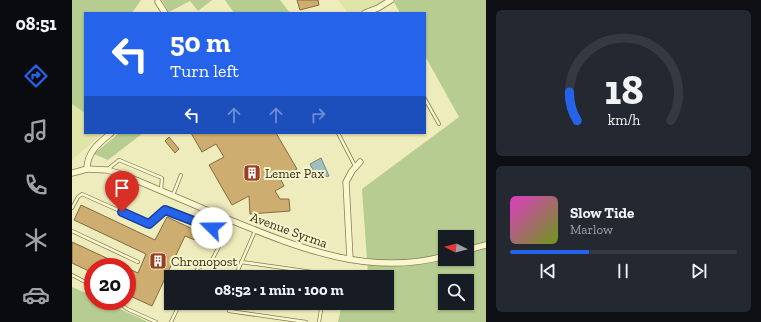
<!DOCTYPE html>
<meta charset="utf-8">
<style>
body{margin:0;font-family:"Zilla Slab",serif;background:#242831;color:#f1f3f6;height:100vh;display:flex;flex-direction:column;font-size:15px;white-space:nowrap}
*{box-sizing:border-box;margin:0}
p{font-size:13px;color:#9ea1a6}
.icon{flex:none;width:22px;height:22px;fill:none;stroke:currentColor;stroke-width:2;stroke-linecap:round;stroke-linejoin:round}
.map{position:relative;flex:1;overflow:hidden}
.panel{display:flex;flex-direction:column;gap:10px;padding:10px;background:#0d0f14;width:275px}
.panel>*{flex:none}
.guide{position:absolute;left:12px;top:12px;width:342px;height:122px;border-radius:0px;box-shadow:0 1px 3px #0004;background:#2563eb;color:#fff;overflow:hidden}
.needle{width:26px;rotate:276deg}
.fabs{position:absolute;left:366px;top:230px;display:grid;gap:8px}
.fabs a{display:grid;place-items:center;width:36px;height:36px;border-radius:0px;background:#171b24;box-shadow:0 1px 3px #0004;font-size:20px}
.speed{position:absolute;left:12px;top:258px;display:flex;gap:8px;font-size:20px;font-weight:700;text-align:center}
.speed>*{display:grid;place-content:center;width:52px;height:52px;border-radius:50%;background:#171b24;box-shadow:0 1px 3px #0004;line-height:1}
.speed .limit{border:6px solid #d22;background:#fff;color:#111}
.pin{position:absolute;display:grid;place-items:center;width:34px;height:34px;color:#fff;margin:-41px -17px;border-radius:50% 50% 50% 0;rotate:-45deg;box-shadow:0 0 4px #0007}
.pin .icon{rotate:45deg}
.me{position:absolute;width:44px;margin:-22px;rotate:292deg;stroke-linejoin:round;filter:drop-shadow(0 0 3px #0008)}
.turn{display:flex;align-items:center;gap:14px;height:84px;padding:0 20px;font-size:18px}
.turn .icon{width:52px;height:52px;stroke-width:2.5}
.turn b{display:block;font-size:28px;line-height:34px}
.lanes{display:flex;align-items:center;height:38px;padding:0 20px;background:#0003;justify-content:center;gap:20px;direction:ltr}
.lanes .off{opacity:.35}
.panel .tile{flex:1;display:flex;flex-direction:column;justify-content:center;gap:6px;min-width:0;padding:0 14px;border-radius:6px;background:#242831}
.panel .dial{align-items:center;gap:0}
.dial svg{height:104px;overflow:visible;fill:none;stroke:#363941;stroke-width:7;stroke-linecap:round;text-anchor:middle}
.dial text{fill:#f1f3f6;stroke:none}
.song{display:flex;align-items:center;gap:12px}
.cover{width:48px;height:48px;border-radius:6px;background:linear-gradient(135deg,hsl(310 70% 55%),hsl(80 70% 35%))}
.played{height:4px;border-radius:2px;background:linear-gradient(90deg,#2563eb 35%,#363941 35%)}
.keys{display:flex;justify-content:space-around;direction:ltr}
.trip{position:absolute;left:92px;top:270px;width:230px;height:40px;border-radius:0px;background:#171b24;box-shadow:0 1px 3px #0004;font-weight:700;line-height:40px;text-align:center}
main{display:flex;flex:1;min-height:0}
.tabs{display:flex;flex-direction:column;width:72px;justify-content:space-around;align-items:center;background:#090b0e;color:#9ea1a6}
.tabs .icon{width:28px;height:28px}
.tabs .on{color:#2563eb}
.tabs b{font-size:18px;color:#f1f3f6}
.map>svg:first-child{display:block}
.farmland{fill:#dfe4a9}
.green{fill:#b6cc90;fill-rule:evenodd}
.water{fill:#a0bfbe;stroke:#688c8c}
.building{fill:#ceae70;stroke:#856b3b}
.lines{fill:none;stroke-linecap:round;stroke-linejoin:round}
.service-casing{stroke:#867b55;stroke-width:4}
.minor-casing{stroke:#867b55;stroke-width:7}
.service{stroke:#f9f7ce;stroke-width:2.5}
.minor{stroke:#f9f7ce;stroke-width:5.5}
.route-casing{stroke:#184099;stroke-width:10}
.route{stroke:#2563eb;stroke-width:7}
.labels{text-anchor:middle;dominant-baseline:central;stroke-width:4;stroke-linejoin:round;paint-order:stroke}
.poi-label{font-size:13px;fill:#342d1a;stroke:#f6f4cb;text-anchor:start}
.street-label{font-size:13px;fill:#342d1a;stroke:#f6f4cb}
</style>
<main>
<nav class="tabs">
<b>08:51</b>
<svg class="icon on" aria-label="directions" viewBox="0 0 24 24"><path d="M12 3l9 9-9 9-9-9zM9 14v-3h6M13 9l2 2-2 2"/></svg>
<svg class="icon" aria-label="music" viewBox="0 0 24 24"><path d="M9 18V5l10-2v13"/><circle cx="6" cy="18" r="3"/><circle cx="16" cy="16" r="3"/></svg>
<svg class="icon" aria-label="phone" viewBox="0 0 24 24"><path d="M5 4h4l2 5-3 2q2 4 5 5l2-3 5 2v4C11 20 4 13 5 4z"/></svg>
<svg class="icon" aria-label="climate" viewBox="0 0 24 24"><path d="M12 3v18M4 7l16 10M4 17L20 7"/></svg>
<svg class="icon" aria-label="car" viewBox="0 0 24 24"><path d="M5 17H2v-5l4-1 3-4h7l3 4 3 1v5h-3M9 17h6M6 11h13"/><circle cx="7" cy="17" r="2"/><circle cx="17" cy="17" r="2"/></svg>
</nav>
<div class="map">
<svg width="414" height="322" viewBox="0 0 414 322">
<rect width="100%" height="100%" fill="#eeecbc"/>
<g class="farmland">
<path d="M266,0H325L303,13H276Z"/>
<path d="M0,104L13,113V133H31L0,160Z"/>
</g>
<g class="green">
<path d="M0,0H69L60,13H13V113L0,104Z"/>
<path d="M90,0H140L126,11L118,1L97,12Z"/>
<path d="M153,0H208L218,13H162Z"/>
<path d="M325,0H414V322H266L270,303H315V277H275L276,273L296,274L290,189L387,117L353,56V13H328L322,2ZM373,237H395V259H373ZM373,281H395V303H373Z"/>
<path d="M47,133H71L36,160L22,154Z"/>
<path d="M0,287L21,296V301H31L76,322H0Z"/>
</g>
<path class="water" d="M249,158L257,176L245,178L238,164Z"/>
<g class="building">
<path d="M225,0H246L247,5L228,10Z"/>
<path d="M119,133H204L225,169L208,178L212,186L203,191L208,199H217L218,211L178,214L177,196L160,205L137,165L152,157L144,144L130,152Z"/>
<path d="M97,137L107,149L103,153L93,141Z"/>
<path d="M9,205L83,240L95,217L127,232L123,240L113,236L80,306L56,295L59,290L55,289V268L66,273L74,254L2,220Z"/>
<path d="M0,242L54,267H21V273L0,263Z"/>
<path d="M196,303H219L217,309L196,306Z"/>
</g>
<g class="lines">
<g class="service-casing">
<g id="service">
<path d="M353,99L367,124"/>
<path d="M266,133L283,166"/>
<path d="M36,169L47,160L90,178L89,190"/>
<path d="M101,195L109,175"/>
<path d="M0,208L6,197L10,194L77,224L93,209L154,234"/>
<path d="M0,231L66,262"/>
<path d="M169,262L254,274V277"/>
<path d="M0,275L21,286"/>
<path d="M121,277L126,268L139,262L160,221"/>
<path d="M163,277L183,231"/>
<path d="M45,301L55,309L84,322"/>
<path d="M159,303L157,311L234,322"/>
<path d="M99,322L108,303"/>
<path d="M247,322L250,303"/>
</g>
</g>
<g class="minor-casing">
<g id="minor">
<path d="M86,2L93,13"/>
<path d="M293,13L306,8L319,0"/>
<path d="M15,169L35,170L52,175C87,190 123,205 158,220C227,248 298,277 373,256"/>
<path d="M0,173L15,169C15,152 27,143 39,133"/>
<path d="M395,250L414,245"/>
<path d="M278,259L274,182L280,171L288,162"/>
</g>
</g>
<use href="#service" class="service"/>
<use href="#minor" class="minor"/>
</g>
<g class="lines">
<g class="route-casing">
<path id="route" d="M50,212L77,224L93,210L140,228"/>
</g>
<use href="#route" class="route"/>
</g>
<defs>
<g id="building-square" transform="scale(0.9)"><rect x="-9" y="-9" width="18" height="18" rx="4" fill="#963f24" stroke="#f6f4cb"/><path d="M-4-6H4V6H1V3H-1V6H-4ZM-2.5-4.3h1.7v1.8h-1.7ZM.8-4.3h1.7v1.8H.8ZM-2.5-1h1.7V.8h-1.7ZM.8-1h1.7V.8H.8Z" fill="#fff"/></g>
</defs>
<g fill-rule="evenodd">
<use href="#building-square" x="180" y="173"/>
<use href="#building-square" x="86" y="261"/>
</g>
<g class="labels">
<g class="poi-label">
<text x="193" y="173">Lemer Pax</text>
<text x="99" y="261">Chronopost</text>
</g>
<g class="street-label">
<text transform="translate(217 230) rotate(20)">Avenue Syrma</text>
</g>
</g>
</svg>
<div class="fabs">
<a><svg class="needle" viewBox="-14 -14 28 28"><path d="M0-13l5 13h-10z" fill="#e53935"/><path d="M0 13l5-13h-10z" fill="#9ea1a6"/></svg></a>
<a><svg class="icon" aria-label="search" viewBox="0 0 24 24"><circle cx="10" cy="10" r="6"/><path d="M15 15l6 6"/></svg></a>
</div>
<div class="speed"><div class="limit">20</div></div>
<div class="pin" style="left:50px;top:212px;background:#d93025"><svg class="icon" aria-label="arrive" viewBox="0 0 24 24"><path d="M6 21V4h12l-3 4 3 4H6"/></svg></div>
<svg class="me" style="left:140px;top:228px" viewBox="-20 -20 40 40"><circle r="19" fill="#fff"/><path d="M0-13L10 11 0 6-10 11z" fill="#2563eb"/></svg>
<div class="trip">08:52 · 1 min · 100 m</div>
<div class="guide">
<div class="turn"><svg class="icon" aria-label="left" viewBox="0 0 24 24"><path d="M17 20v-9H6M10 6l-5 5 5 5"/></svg><div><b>50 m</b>Turn left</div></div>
<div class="lanes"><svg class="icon" aria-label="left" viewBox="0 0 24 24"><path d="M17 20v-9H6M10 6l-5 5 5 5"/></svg><svg class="icon off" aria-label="ahead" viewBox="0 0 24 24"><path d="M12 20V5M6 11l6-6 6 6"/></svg><svg class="icon off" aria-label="ahead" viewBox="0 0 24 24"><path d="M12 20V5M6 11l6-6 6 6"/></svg><svg class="icon off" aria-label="right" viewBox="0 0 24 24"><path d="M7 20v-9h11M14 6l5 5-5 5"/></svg></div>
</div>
</div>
<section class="panel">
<div class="tile dial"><svg viewBox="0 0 100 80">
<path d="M14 69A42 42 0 1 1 86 69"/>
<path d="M14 69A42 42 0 0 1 8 47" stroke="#2563eb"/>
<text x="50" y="56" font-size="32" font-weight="700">18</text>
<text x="50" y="72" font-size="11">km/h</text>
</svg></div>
<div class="tile">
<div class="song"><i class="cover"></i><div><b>Slow Tide</b><p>Marlow</p></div></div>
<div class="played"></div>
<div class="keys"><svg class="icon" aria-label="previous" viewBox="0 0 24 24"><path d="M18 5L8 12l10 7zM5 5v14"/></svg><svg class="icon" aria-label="pause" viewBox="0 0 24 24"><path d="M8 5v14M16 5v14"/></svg><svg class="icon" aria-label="next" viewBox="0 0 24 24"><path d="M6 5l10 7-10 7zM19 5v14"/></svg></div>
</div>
</section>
</main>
